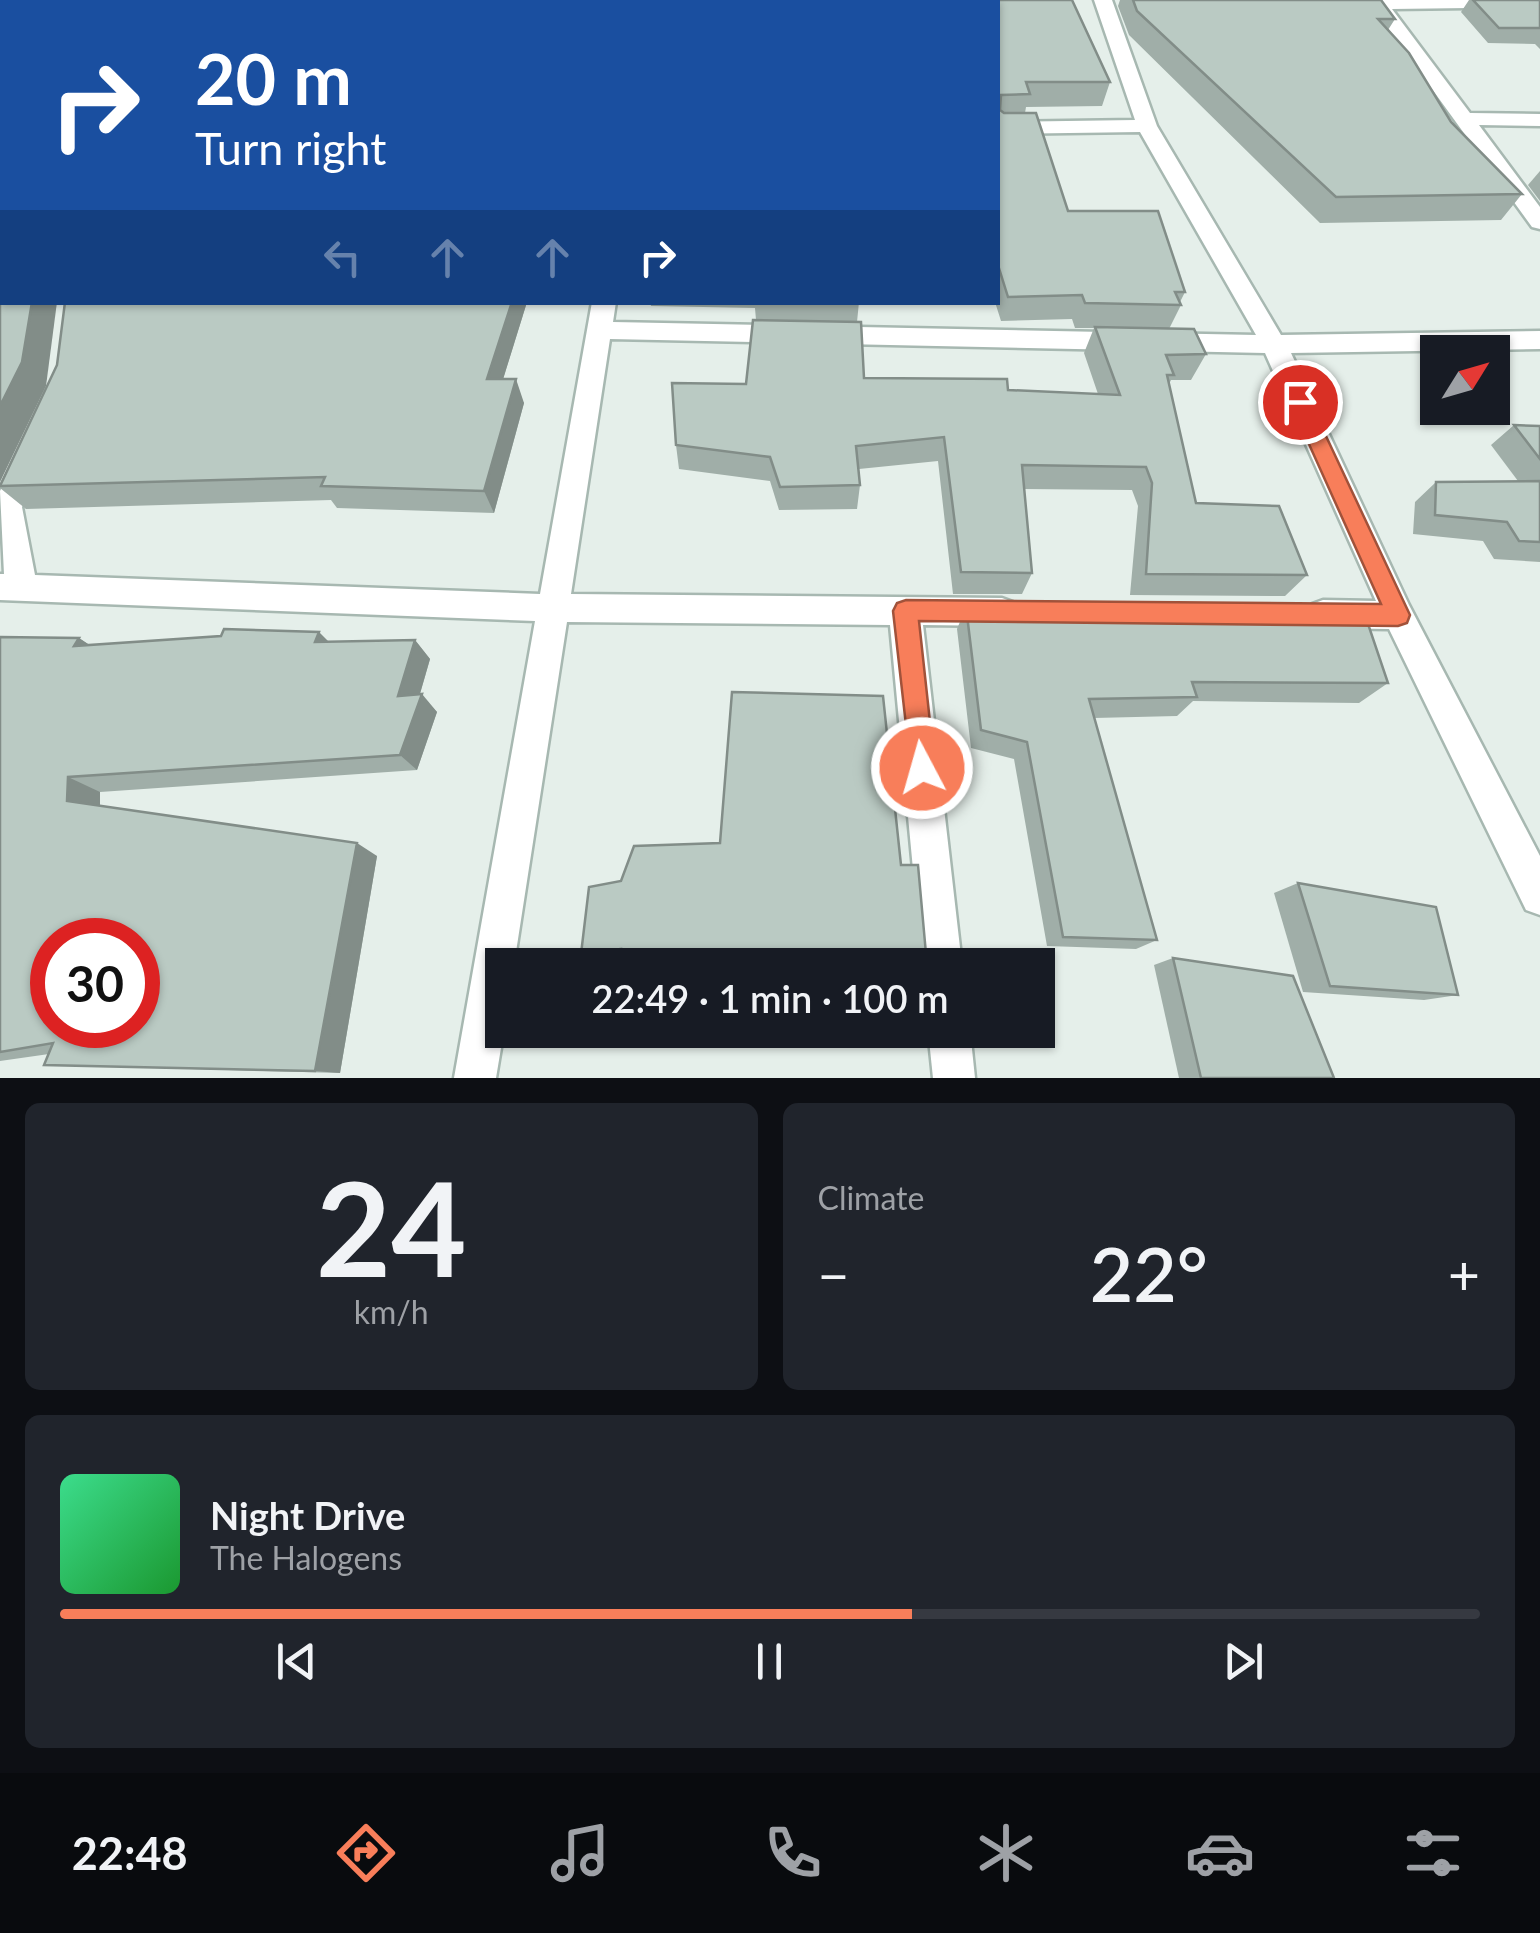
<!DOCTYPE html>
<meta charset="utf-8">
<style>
body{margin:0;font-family:Lato,sans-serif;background:#20242c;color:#f1f3f6;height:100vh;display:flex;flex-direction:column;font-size:38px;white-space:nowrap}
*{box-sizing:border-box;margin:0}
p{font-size:32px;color:#9ea1a6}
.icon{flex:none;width:55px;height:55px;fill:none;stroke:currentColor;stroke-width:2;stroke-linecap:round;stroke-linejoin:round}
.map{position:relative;height:1078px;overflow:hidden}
.details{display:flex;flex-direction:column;gap:25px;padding:25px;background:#0d0f14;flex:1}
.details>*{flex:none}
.banner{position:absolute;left:0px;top:0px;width:1000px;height:305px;box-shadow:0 2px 8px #0004;background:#1a4fa0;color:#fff;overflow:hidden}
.needle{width:65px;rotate:53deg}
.controls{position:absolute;left:1420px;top:335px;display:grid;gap:20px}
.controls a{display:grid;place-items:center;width:90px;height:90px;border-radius:0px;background:#171b24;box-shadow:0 2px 8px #0004;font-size:50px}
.speed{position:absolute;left:30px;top:918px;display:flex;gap:20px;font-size:50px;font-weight:700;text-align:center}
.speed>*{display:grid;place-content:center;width:130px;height:130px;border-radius:50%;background:#171b24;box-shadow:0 2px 8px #0004;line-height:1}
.speed .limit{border:15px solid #d22;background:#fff;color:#111}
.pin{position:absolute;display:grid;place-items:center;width:85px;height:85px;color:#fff;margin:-42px;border:5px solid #fff;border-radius:50%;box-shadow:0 2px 10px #0007}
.me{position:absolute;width:110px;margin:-55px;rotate:354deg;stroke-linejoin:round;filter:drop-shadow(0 0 8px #0008)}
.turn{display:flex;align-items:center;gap:35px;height:210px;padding:0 30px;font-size:45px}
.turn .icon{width:130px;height:130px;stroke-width:2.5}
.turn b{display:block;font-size:70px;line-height:85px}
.lanes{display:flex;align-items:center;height:95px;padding:0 30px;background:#0003;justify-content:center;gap:50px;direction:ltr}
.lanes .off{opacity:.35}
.big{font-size:75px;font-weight:600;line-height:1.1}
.details .tile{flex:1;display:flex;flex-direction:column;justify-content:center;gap:15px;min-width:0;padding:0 35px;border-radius:15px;background:#20242c}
.details .dial{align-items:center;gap:0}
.dial b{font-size:130px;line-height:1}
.song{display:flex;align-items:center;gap:30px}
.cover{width:120px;height:120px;border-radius:15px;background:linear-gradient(135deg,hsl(150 70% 55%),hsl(130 70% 35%))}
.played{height:10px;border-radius:5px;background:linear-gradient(90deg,#f87e5a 60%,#363941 60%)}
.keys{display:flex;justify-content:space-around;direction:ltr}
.heat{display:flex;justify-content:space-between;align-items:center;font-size:55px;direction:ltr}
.details .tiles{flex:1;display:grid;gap:25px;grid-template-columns:1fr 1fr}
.tile:last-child{grid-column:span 2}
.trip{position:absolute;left:485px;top:948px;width:570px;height:100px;border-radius:0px;background:#171b24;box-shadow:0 2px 8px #0004;font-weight:600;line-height:100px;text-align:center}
.tab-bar{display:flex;height:160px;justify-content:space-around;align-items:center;background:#090b0e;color:#9ea1a6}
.tab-bar .icon{width:70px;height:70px}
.tab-bar .current{color:#f87e5a}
.tab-bar b{font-size:45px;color:#f1f3f6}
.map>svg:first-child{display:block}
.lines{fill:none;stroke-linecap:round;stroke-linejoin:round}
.minor-casing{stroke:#a7b8b1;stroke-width:5}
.minor{fill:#fff;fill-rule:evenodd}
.wall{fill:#a0aea8}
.shaded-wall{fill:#828d88}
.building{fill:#bacac3;stroke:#828d88;stroke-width:2.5;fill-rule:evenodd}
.route{fill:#f87e5a;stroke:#a1523a;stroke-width:2.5}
</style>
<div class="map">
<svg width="1540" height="1078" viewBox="0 0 1540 1078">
<rect width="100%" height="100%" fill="#e5efea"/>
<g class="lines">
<g class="minor-casing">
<g id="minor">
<path d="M632,0H650V2H633Z"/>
<path d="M1094,0H1112L1157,126L1281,335L1540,331V349L1291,353L1409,605L1540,856V915L1526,910L1389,629L1323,628L1312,624L1307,614L1312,604L1323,600L1376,601L1265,353L610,339L571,594L1002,598L1013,602L1018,612L1013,622L1002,626L923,625L962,965H922L890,625L567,622L514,965H502L504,1030L496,1078H454L535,621L0,600V574H4L0,491L18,454L28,451L38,454L42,462L22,507L35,575L540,594L592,302H616L613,322L1256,335L1140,132L998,134V122L1135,120Z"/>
<path d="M1339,0H1540V7L1392,9L1470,113L1540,114V126L1479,125L1540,207V229L1532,227L1374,9L1339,8Z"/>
<path d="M928,1030H970L975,1078H933Z"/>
</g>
</g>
<use href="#minor" class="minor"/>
</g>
<g class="wall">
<path d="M1120,0H1381L1395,19L1388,30L1451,122L1522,194L1501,220L1320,223L1129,35L1118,6Z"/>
<path d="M1469,0H1540V49L1535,44L1488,43L1461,12Z"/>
<path d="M998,2L1110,82L1102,106L1026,107L1025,113L1068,211L1185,292L1180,302L1181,305L1169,329L1206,354L1191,380H1171L1169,384L1196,503L1307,575L1285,596L1130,595L1138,506L1132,490L1024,489L1032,573L1022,594H953L938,461L859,469L860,485L857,509L779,510L770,481L679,469L676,445L746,384L756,320L755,308L651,306L650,302H859L857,322L864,378L1008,390L1098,394L1084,353L1094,328H1075L1072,319L1001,321L995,302H998Z"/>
<path d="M1540,171V201L1528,185Z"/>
<path d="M527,302L503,379L524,403L494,513L337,508L331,500L26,509L0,488V484L57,365Z"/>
<path d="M1514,425L1540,426V562L1494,559L1483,541L1413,534L1415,502L1436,482L1518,481L1491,445Z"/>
<path d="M966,607L1388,683L1359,703L1193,701L1177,716L1094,718L1157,940L1136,949L1047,946L1014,759L971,748L957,629Z"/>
<path d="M0,637L79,638L89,645L415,640L430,659L420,694L437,712L417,770L100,792V806L377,856L340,1073L44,1065L49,1054L0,1061Z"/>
<path d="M901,865L620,959L592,963L581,954Z"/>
<path d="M1298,883L1458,995L1424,1000L1303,992L1274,893Z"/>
<path d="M1173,958L1334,1078H1179L1154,965Z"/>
</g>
<g class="shaded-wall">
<path d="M143,0H305L289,2H143Z"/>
<path d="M32,302H57L46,386L0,482V406Z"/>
<path d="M512,302H527L496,402L487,379Z"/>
<path d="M516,379L524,403L494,513L484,491Z"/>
<path d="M319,632L338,651L315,642Z"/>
<path d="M79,638L108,657L74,646Z"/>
<path d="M415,640L430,659L414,714L398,696Z"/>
<path d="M422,694L437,712L417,770L400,755Z"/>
<path d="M68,777L100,792V815L67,801Z"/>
<path d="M357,843L377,856L340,1073L315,1071Z"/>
</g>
<g class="building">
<path d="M49,0H143V2H48Z"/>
<path d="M279,0H598L597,2H277Z"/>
<path d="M730,0H1072L1110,82H1026L1030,94L1001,95L1000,110L1004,113H1036L1068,211H1158L1185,292H1175L1181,305L1085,303L1082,295L1008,297L998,265V2H730Z"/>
<path d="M1133,0H1381L1395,19H1378L1409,53L1451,122L1522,194L1336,197L1137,11Z"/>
<path d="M1473,0H1540V28H1499Z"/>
<path d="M2,44V302H32L22,362L0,406V45Z"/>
<path d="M65,302H512L487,379H516L484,491L321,486L325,477L0,486L57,365Z"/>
<path d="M753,320L861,322L864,378L1007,379L1008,390L1120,395L1095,327L1194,329L1206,354L1166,355L1174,375H1167L1196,503L1279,506L1307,575L1146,574L1152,483L1146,467L1022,465L1032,573L961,572L944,437L856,446L860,485L780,487L770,457L676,445L672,383L746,384Z"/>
<path d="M1514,425L1540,426V459Z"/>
<path d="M1540,481V542L1519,541L1507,522L1435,515L1436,482Z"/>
<path d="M966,607L1364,612L1388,683L1192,682L1197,697L1089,699L1157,940L1063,937L1027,742L981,730Z"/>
<path d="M224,629L319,632L315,642L415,640L398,696L422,694L400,755L68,777L67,801L357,843L315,1071L44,1065L53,1043L0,1052V637L79,638L74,646L221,636ZM52,940H138V1025H52Z"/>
<path d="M732,692L883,696L901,865H918L927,965H620L621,949L581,954L589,887L621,881L634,846L720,843Z"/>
<path d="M1298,883L1436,907L1458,995L1330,986Z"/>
<path d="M1173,958L1293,976L1334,1078H1201Z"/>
</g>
<path class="route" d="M1300,395L1310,402L1410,615L1407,623L1398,626L919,621L935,768L931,778L922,781L912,778L893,611L897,603L906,600L1381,604L1290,402Z"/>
</svg>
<div class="controls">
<a><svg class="needle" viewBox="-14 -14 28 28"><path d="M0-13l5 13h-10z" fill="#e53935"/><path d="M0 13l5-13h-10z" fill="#9ea1a6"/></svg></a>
</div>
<div class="speed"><div class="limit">30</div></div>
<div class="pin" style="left:1300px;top:402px;background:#d93025"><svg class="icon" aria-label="arrive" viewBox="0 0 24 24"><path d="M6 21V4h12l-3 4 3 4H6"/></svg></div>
<svg class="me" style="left:922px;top:768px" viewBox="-20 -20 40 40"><circle r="17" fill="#f87e5a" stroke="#fff" stroke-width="3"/><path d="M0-11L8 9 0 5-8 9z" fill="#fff"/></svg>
<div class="trip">22:49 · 1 min · 100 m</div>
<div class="banner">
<div class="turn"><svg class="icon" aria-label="right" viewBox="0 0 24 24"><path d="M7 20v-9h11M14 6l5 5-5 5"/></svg><div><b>20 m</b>Turn right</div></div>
<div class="lanes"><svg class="icon off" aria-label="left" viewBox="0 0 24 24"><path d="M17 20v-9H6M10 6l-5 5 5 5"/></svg><svg class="icon off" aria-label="ahead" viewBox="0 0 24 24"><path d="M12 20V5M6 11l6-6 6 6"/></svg><svg class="icon off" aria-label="ahead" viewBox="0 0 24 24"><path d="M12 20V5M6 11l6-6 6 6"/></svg><svg class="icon" aria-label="right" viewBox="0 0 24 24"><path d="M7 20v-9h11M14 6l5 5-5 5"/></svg></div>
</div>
</div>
<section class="details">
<div class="tiles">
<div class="tile dial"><b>24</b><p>km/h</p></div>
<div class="tile"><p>Climate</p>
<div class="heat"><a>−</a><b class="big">22°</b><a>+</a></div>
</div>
<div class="tile">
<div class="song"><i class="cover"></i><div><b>Night Drive</b><p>The Halogens</p></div></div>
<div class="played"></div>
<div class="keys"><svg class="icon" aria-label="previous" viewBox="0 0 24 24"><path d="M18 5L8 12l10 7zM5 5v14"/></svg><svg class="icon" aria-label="pause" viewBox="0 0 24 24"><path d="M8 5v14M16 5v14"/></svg><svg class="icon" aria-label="next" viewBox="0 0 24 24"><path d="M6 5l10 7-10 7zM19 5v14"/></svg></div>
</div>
</div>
</section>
<nav class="tab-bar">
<b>22:48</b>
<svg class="icon current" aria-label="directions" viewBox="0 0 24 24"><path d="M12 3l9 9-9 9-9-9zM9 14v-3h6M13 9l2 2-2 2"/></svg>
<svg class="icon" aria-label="music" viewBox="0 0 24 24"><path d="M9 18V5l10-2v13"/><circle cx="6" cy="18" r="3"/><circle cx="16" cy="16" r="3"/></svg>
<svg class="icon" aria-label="phone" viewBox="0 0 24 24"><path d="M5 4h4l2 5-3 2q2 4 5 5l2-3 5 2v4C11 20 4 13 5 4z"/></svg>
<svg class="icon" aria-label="climate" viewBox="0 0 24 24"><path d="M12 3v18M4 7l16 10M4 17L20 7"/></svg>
<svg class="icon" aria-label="car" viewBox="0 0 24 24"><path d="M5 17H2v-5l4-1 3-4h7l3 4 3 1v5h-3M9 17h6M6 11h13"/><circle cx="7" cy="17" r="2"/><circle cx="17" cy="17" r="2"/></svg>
<svg class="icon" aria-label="filters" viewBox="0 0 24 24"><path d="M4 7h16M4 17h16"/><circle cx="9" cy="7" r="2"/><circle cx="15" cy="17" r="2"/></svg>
</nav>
